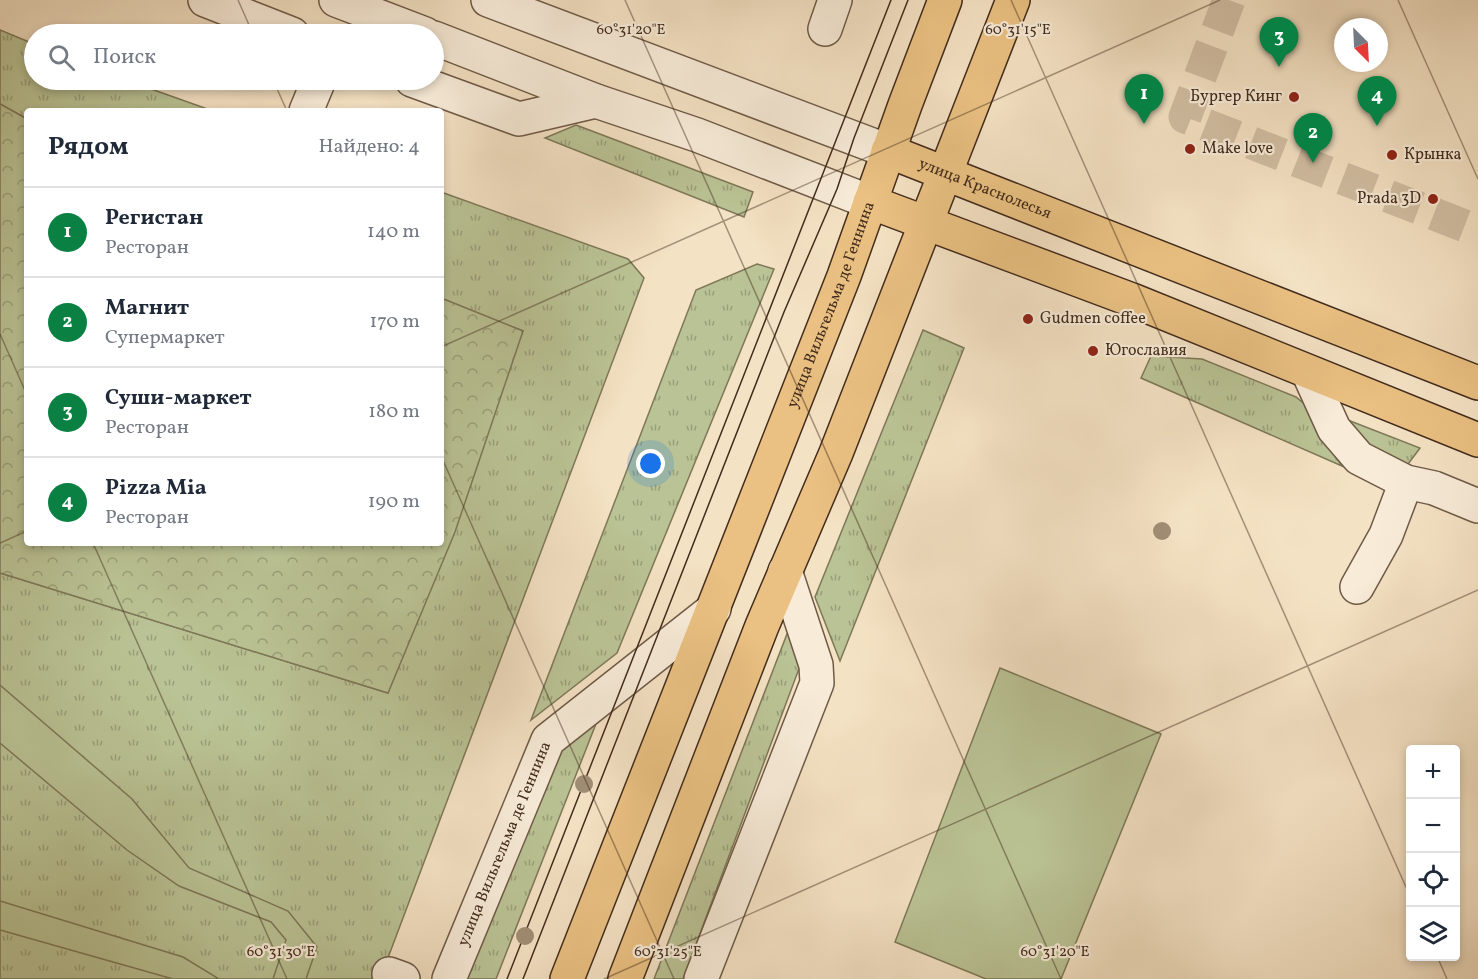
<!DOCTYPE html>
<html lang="ru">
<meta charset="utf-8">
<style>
:root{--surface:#fff;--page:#f2f2f3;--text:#1f2937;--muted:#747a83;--line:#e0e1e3;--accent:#0b8043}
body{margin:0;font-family:Vollkorn,serif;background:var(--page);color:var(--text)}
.controls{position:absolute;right:18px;bottom:18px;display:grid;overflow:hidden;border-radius:6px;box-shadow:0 3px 9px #0003}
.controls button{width:54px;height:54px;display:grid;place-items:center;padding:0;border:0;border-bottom:2px solid var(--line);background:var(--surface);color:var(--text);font:30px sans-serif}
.compass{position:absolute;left:1334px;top:18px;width:54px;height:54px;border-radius:50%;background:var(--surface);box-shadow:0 3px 9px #0003;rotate:156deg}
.you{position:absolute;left:651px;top:464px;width:21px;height:21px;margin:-15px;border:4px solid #fff;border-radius:50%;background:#1a73e8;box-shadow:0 0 0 9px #1a73e833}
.badge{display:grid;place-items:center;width:39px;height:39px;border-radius:50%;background:var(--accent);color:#fff;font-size:20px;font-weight:700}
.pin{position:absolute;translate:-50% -50px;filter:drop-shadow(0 2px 3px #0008)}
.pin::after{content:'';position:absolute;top:32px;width:21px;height:18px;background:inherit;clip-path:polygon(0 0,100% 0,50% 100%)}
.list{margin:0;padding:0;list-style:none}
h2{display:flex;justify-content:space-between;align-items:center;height:78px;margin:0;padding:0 24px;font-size:26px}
h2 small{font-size:20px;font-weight:400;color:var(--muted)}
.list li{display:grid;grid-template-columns:39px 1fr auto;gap:18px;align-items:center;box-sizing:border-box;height:90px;padding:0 24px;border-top:2px solid var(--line)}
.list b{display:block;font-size:22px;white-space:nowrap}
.list p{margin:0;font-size:20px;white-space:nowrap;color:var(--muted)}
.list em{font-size:20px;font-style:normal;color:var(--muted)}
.icon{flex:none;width:33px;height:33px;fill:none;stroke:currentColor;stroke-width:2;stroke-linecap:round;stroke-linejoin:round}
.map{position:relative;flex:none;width:1478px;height:979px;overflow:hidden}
.search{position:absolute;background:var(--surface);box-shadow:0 3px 9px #0003;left:24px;top:24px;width:420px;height:66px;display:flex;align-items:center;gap:15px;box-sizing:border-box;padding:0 21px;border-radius:33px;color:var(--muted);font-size:22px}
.panel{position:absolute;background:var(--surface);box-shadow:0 3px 9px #0003;left:24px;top:108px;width:420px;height:438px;border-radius:6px}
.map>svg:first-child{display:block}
.grass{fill:url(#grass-tufts);stroke:#7e7859;stroke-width:1.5}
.forest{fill:url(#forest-crowns);stroke:#7e7859;stroke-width:1.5}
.garden{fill:#bac395;stroke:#7e7859;stroke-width:1.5}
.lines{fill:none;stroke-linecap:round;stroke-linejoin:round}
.minor-tunnel{stroke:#d1bea3;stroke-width:33;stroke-dasharray:33 16;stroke-linecap:butt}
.minor-casing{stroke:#6f5a47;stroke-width:36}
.major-casing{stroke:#432c1d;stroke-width:36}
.minor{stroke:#f8ecd9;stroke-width:33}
.major{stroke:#eac182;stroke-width:33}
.tram{stroke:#432c1d;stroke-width:1.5}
.tree{fill:#a08e75}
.ticks{fill:none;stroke:#432c1d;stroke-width:1.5;stroke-opacity:0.45}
.poi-dot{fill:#8f2418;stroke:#f8ecd9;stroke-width:2}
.labels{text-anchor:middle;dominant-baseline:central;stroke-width:4.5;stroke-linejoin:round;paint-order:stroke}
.poi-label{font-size:16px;fill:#432c1d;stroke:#f8ecd9;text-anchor:start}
.street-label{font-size:16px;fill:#432c1d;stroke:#f8ecd9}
.ticks-label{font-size:15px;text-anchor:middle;fill:#432c1d;stroke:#f8ecd9;stroke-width:4.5;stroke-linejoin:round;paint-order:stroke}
</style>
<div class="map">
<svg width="1478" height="979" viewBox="0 0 1478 979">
<defs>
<pattern id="grass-tufts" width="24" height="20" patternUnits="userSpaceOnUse" patternTransform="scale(1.5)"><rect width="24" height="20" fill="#bac395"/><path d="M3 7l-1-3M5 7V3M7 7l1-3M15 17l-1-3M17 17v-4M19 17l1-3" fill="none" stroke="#999f79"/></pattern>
<pattern id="forest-crowns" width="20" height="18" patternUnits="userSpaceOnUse" patternTransform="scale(1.5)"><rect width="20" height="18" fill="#bac395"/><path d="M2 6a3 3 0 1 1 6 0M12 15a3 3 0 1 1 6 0" fill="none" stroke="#999f79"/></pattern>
</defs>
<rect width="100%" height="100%" fill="#f4e2c4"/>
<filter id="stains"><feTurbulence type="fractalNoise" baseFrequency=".00333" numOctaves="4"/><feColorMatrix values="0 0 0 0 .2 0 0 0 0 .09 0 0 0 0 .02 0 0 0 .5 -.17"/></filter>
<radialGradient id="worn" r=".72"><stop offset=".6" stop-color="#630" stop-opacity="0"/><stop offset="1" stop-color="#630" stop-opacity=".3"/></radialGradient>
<!-- grass -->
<path class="grass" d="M0,30L34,44V80H126L213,111H27V119L0,104Z
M576,125L753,192L744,217L545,138Z
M441,192L628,259L644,278L380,979H0V573L388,693L523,331L441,298Z
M757,264L774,269L617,653L531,720L696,290Z
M923,330L964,348L840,661L815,597Z
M1151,356L1202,359L1296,397L1314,412L1323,437L1342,466L1141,378Z
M1340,417L1420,448L1405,468L1366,453Z
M787,634L794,639L800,666L683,979H654Z
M601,711L496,979H464L551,756Z"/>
<!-- forest -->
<path class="forest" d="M0,104L27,119V543H441V298L523,331L455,532L388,693L0,573Z"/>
<!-- garden -->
<path class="garden" d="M1000,668L1161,734L1061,979H986L895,942Z
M0,685L132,799L189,868L288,911L317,947L306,979H273L286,940L271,922L179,886L127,850L0,743Z
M0,901L183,957L219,979H173L0,930Z"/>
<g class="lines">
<!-- minor-tunnel -->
<path class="minor-tunnel" d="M1229,0L1185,117L1478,231"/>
<!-- minor casing -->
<g class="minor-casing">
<g id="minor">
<path d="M205,0L292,34"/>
<path d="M336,0L425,34"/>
<path d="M488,0L888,151"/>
<path d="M825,29L835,0"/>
<path d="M434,38L596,101L697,135L870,202"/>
<path d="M412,80L519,119L596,101"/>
<path d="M306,111L319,80"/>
<path d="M1308,372L1334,429L1359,458L1406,482L1434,488L1478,506"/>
<path d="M1357,587L1386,535L1406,482"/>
<path d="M389,974L403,979"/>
<path id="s1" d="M449,979L548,740L714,609"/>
<path d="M701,979L817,683L816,665L785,571"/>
</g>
</g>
<!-- major casing -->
<g class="major-casing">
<g id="major">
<path id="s2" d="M888,151L1478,383"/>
<path d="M870,202L1132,300L1478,440"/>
<path id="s3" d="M567,979L844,276L905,105L945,0"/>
<path d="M625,979L762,626L836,453L1013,0"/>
</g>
</g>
<!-- minor -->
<use href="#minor" class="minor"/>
<!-- major -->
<use href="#major" class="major"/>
<!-- tram -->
<path class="tram" d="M507,979L891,0
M523,979L784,312L837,189L854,138L908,0"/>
</g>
<!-- trees -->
<g class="tree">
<circle cx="1162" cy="531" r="9"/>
<circle cx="584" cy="784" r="9"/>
<circle cx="525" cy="936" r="9"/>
</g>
<!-- ticks -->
<path class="ticks" d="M238,0L253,34M625,0L1061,979M1011,0L1410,896M1398,0L1478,179M273,80L287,111M0,334L27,395M441,347L1220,0M441,456L674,979M0,543L27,531M93,543L287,979M1437,956L1447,979M604,979L1478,590"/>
<!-- markers -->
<g class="poi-dot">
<circle cx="1294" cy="97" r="6"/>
<circle cx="1190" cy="149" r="6"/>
<circle cx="1392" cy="155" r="6"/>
<circle cx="1433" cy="199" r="6"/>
<circle cx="1028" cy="319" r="6"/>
<circle cx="1093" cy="351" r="6"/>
</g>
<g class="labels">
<!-- poi labels -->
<g class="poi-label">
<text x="1282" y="97" text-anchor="end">Бургер Кинг</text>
<text x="1202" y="149">Make love</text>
<text x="1404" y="155">Крынка</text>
<text x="1421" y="199" text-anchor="end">Prada 3D</text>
<text x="1040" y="319">Gudmen coffee</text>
<text x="1105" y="351">Югославия</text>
</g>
<!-- street labels -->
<g class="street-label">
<text stroke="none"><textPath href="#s2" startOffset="104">улица Краснолесья</textPath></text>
<text stroke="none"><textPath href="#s3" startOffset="724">улица Вильгельма де Геннина</textPath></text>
<text stroke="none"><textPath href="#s1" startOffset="146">улица Вильгельма де Геннина</textPath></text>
</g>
</g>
<g class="ticks-label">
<text x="631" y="34">60°31'20"E</text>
<text x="1018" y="34">60°31'15"E</text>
<text x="281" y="956">60°31'30"E</text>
<text x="668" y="956">60°31'25"E</text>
<text x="1055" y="956">60°31'20"E</text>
</g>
<rect width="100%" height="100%" filter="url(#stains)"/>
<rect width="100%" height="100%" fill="url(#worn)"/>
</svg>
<div class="controls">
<button>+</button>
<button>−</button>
<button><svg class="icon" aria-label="locate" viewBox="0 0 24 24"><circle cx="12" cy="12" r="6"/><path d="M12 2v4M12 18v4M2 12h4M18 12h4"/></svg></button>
<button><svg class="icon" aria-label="layers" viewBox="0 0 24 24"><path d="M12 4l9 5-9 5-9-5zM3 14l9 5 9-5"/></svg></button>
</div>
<svg class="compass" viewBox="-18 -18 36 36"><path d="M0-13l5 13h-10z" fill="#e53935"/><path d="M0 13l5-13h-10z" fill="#747a83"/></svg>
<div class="you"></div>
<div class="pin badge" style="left:1144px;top:124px">1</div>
<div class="pin badge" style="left:1313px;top:163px">2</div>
<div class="pin badge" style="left:1279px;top:67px">3</div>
<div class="pin badge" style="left:1377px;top:126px">4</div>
<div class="search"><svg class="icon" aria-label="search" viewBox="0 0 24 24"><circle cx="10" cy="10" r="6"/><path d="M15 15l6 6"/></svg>Поиск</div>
<section class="panel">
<h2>Рядом<small>Найдено: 4</small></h2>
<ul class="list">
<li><span class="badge">1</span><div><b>Регистан</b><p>Ресторан</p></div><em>140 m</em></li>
<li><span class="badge">2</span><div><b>Магнит</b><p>Супермаркет</p></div><em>170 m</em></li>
<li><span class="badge">3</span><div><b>Суши-маркет</b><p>Ресторан</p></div><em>180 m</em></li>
<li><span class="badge">4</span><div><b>Pizza Mia</b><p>Ресторан</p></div><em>190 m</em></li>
</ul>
</section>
</div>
